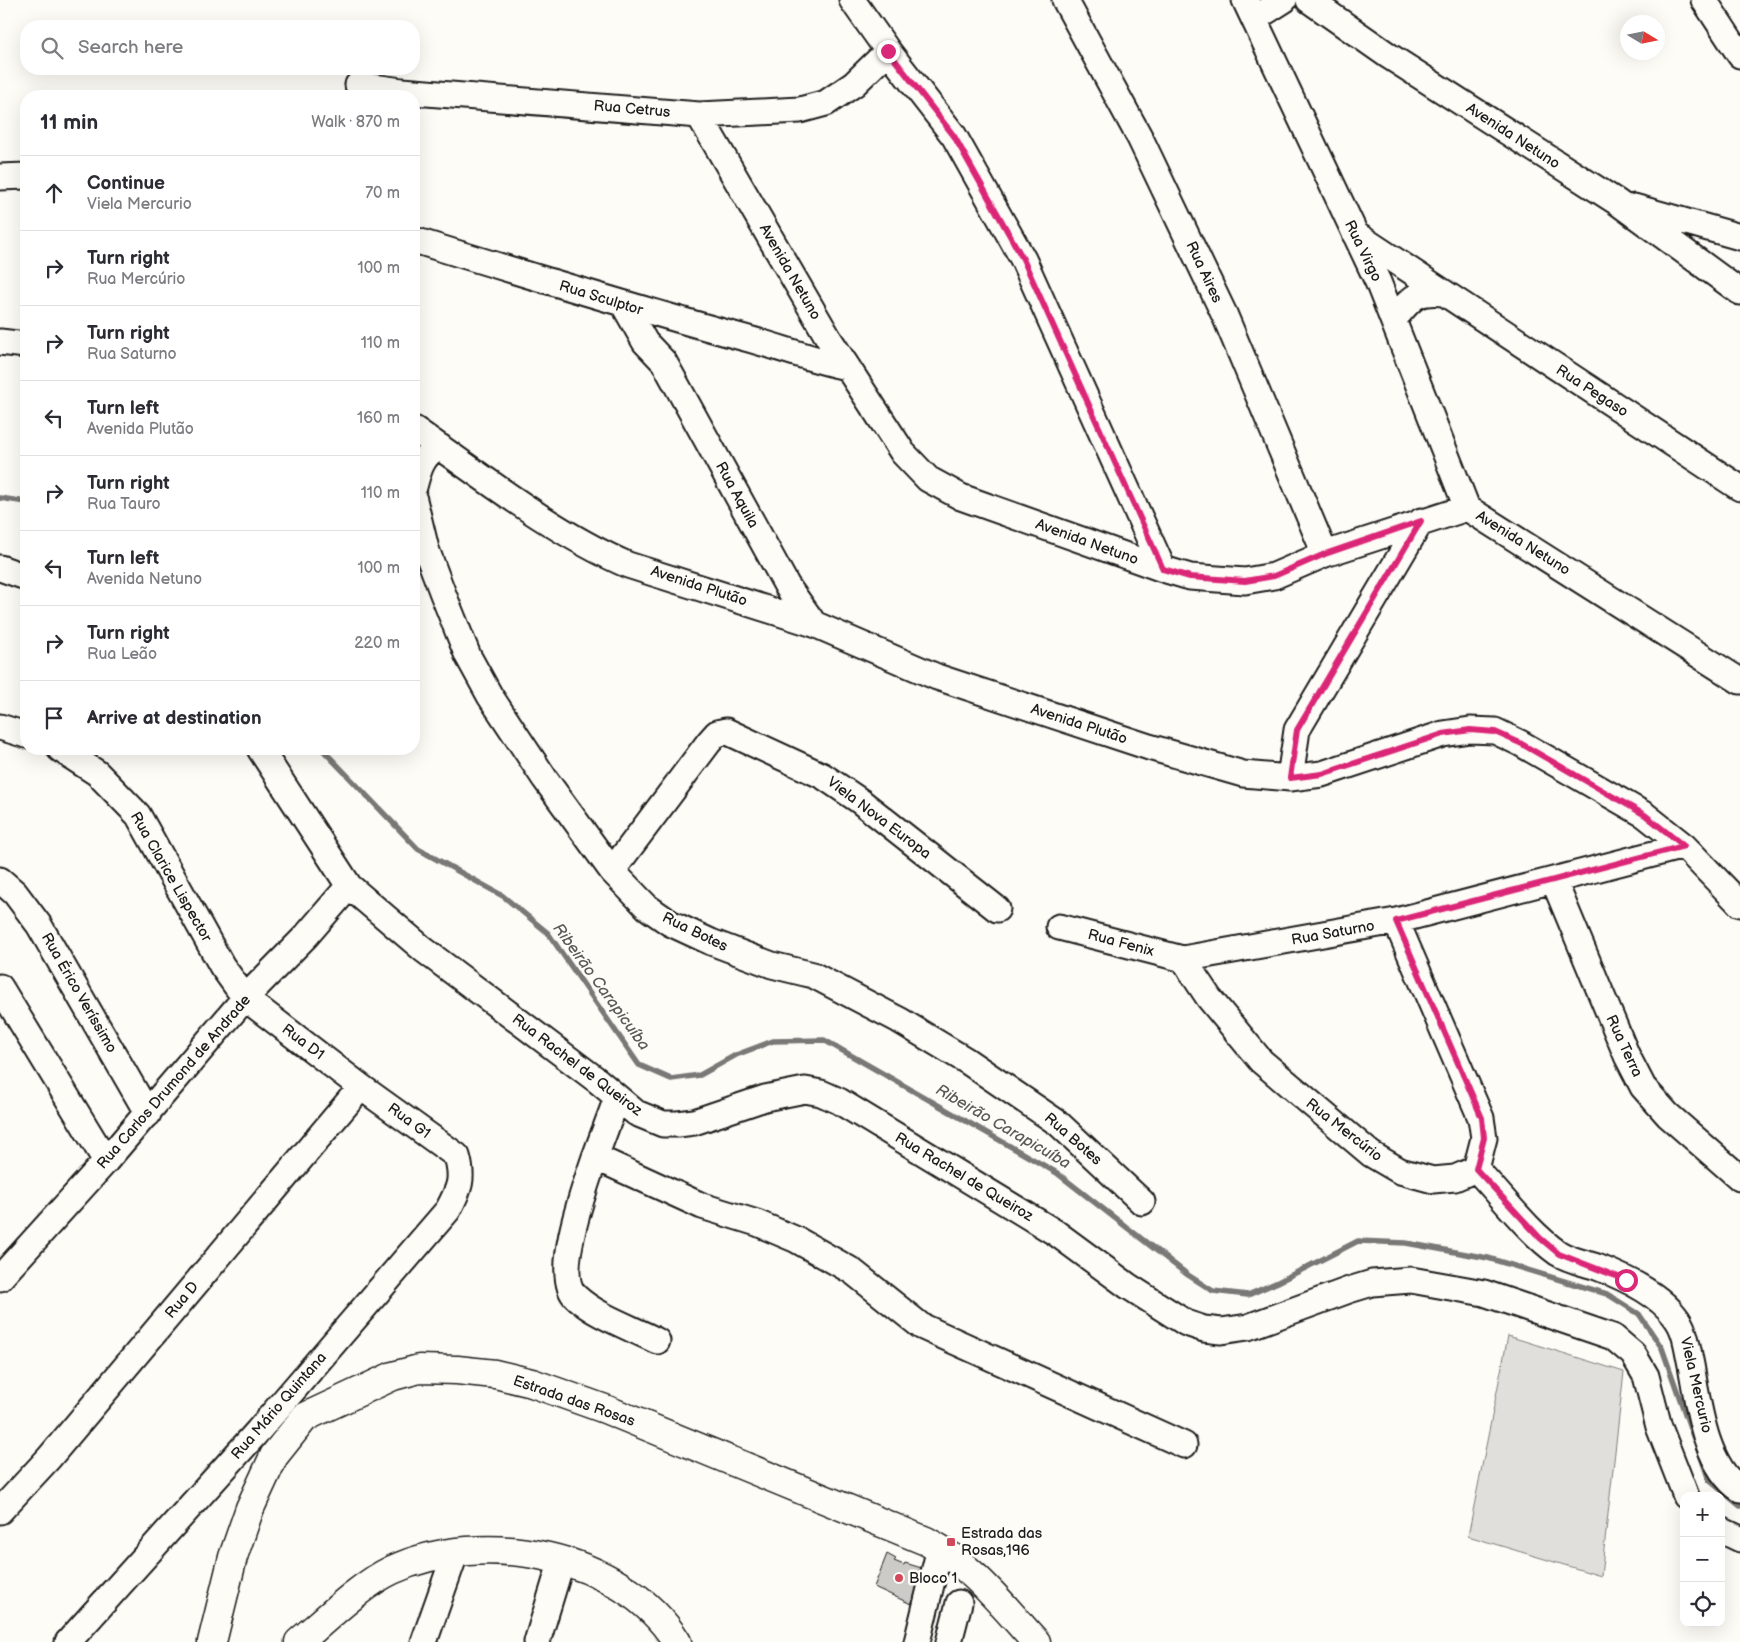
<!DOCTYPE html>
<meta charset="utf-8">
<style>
:root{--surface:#fff;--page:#f7f7f7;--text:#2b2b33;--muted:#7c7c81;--line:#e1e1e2}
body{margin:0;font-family:"Balsamiq Sans",sans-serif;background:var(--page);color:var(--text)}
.controls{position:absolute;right:15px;bottom:15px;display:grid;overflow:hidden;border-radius:10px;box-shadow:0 5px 20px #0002}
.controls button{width:45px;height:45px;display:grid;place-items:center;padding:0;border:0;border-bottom:1px solid var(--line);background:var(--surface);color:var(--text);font:25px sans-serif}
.compass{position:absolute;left:1620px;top:15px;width:45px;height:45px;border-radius:50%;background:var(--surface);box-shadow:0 5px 20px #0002;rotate:100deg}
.stop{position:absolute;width:15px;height:15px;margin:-11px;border:4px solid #db2777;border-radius:50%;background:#fff}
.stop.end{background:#db2777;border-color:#fff;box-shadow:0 1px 5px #0008}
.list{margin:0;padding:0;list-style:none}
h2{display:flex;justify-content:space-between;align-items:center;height:65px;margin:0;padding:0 20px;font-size:21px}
h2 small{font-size:16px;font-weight:400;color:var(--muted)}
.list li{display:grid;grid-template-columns:32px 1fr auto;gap:15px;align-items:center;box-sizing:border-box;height:75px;padding:0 20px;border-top:1px solid var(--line)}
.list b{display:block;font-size:19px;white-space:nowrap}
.list p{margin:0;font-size:16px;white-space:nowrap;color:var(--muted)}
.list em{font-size:16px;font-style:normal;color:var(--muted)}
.icon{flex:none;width:28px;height:28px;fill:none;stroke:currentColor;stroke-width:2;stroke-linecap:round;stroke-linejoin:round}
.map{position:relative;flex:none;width:1740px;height:1642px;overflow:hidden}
.search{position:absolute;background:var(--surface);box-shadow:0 5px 20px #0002;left:20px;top:20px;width:400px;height:55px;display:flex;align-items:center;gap:12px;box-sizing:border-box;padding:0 18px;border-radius:20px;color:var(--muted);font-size:19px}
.panel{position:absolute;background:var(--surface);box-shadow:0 5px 20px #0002;left:20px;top:90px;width:400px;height:665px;border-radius:20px}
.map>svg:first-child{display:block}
.green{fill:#e0dfdb;stroke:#7e7e7c}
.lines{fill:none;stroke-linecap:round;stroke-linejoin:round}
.stream{stroke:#797876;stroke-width:5.5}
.building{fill:#cccbc8;stroke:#1c1c1c}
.minor-casing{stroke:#1c1c1c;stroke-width:29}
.major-casing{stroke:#1c1c1c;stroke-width:31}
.minor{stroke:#fdfcf7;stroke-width:25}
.major{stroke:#fdfcf7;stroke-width:28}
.route{stroke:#db2777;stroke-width:6}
.poi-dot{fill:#d1495b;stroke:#fdfcf7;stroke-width:2}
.labels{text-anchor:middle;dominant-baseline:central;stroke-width:5;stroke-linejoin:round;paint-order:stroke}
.street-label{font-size:15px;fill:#1c1c1c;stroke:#fdfcf7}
.poi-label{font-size:15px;fill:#1c1c1c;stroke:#fdfcf7;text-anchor:start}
.water-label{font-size:16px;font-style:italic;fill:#5a5a58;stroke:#fdfcf7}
</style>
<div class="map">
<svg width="1740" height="1642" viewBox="0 0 1740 1642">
<rect width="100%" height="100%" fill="#fdfcf7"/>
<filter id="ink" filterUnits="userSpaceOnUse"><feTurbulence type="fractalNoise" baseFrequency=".02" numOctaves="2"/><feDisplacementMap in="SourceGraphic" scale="10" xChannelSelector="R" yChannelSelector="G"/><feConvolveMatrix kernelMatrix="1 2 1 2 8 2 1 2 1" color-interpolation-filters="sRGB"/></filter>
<g filter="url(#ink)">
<!-- green -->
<path class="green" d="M1508,1336L1624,1372L1601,1576L1468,1536Z"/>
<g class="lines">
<!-- stream -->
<path class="stream" d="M0,498L26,502
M322,749L418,849L503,896L548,933L639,1065L671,1079L700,1075L736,1055L773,1041L824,1040L1057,1173L1188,1275L1213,1291L1248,1295L1278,1282L1358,1241L1406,1243L1488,1258L1607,1294L1639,1314L1662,1348L1694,1439
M1700,1454L1709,1480L1740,1506"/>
</g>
<!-- building -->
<path class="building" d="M887,1554L896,1559L894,1561L904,1565L905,1563L925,1569L911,1604L874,1587Z"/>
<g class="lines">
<!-- minor casing -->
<g class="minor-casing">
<path id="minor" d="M852,0L888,51L954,136L1023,259L1163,569
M1065,0L1140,138L1225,316L1325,554
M1245,0L1378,282L1467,508
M1309,0L1389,56L1617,202L1740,292
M1704,0L1740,55
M1254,19L1284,0
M358,85L402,91L699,115L800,110L826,103L854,84L888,51
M699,115L829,339L903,453L928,479L961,497L1163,569L1190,577L1245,581L1274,576L1325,554L1467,508L1740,681
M0,177L26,176
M1634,207L1740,237
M1355,234L1740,488
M414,240C524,274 634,308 745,338C779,347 812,360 847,367
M624,305L645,342L664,362L787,586L814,624
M1393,320C1412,299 1414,290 1444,293
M0,342L26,345
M414,429C480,475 554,533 628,565L814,624L937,677L1149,747L1243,774L1290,778L1322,774L1443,734L1470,730L1495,731L1520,743L1645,815L1684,846L1740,904
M414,487C418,471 423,452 440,447
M414,500L426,549L443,594L468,656L490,696L545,779L612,871L647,907L670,923L711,942L772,965L813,975L899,1020L967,1061L1058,1123L1142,1202
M0,568L26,577
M0,727L26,735
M60,749L97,773L138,815L222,966L245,998L361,1087L457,1156C464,1180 459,1189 448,1210L258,1431L68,1642
M260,749L349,886L424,950L598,1081L636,1113L663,1124H678L694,1122L765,1098L805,1090L821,1093L839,1101L1056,1233L1128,1286L1186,1323L1204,1329L1221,1331L1248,1327L1349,1290L1372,1283L1411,1280L1484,1293L1613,1337L1633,1354L1646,1376L1659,1427L1686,1496
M1290,778L1297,730L1421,521
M612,871L709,742L717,733L726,731L823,776L860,801L997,909
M0,880L15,893L39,925L148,1114
M1554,881L1627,1056L1643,1087L1668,1115L1740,1178
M1059,927L1183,959L1396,921L1684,846
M1183,959L1209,998L1261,1061L1371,1154L1400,1171L1433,1180L1455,1178L1476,1169L1484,1138L1481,1118L1396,921
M0,987L106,1161
M617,1098L595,1157L702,1206L757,1223L797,1240L852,1271L921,1326L1184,1445
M595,1157C586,1184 552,1275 576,1297C596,1316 632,1328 657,1341
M1476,1169C1501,1195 1528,1232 1558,1253C1569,1260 1585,1263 1597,1267C1623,1277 1657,1293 1674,1315C1686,1329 1687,1347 1691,1365C1698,1403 1705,1466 1740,1489
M0,1278L106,1161L245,998L306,936L349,886
M0,1511L49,1458L361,1087
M1721,1530L1740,1539
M424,1642L455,1554
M537,1642L562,1560
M917,1642L940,1548
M949,1642L959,1603"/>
</g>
<!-- major casing -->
<g class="major-casing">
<path id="major" d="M212,1642L233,1557L250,1508L274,1456L305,1417L393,1376L419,1369L457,1370L495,1374L532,1383L605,1409L926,1541C971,1564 1003,1606 1036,1642
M299,1642C325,1620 362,1584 392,1570C483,1528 622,1553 677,1642"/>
</g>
<!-- minor -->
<use href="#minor" class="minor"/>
<!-- major -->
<use href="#major" class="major"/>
</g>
</g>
<g class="lines" filter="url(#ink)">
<!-- route -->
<path class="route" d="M888,51L954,136L1023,259L1163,569L1190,577L1245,581L1274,576L1325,554L1421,521L1297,730L1290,778L1322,774L1443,734L1470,730L1495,732L1520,743L1645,815L1684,846L1396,921L1482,1118L1484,1138L1476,1169L1540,1238L1559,1254L1626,1280"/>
</g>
<!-- markers -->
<g class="poi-dot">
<rect x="946" y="1537" width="10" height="10" rx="2.5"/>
<circle cx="899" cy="1578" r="5"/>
</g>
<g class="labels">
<!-- street labels -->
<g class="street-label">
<text transform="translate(632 109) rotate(5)">Rua Cetrus</text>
<text transform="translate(1513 136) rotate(33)">Avenida Netuno</text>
<text transform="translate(1363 251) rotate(64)">Rua Virgo</text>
<text transform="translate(790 272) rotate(60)">Avenida Netuno</text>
<text transform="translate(1204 272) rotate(65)">Rua Aires</text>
<text transform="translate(601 298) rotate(17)">Rua Sculptor</text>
<text transform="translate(1592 391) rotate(33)">Rua Pegaso</text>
<text transform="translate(737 495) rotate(61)">Rua Aquila</text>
<text transform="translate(1087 542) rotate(20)">Avenida Netuno</text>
<text transform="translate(1523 543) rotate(32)">Avenida Netuno</text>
<text transform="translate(699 586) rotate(18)">Avenida Plutão</text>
<text transform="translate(1079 724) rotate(18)">Avenida Plutão</text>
<text transform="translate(879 818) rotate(37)">Viela Nova Europa</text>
<text transform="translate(171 877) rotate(60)">Rua Clarice Lispector</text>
<text transform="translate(695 932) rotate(26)">Rua Botes</text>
<text transform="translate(1333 933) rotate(-10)">Rua Saturno</text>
<text transform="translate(1121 943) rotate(15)">Rua Fenix</text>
<text transform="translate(79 993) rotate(60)">Rua Érico Veríssimo</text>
<text transform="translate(303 1042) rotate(37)">Rua D1</text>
<text transform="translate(1624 1046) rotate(65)">Rua Terra</text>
<text transform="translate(577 1065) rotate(37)">Rua Rachel de Queiroz</text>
<text transform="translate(174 1082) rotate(-49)">Rua Carlos Drumond de Andrade</text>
<text transform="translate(409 1121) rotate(36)">Rua G1</text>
<text transform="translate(1344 1130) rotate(38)">Rua Mercúrio</text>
<text transform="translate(1073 1139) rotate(41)">Rua Botes</text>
<text transform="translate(964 1177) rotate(31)">Rua Rachel de Queiroz</text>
<text transform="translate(182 1300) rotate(-50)">Rua D</text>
<text transform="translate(1696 1385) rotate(77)">Viela Mercurio</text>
<text transform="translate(574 1401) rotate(19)">Estrada das Rosas</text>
<text transform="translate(279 1406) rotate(-49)">Rua Mário Quintana</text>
</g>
<!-- poi labels -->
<g class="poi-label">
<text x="961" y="1533">Estrada das<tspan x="961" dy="17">Rosas,196</tspan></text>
<text x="909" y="1578">Bloco 1</text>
</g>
<!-- water labels -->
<g class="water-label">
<text transform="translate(601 987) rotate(54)">Ribeirão Carapicuíba</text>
<text transform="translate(1003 1127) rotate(30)">Ribeirão Carapicuíba</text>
</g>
</g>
</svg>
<div class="controls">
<button>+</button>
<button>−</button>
<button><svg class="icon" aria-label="locate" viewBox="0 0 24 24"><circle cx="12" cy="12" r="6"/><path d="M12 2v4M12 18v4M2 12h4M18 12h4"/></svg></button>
</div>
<svg class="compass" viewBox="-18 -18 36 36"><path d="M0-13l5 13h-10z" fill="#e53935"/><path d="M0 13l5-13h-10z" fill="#7c7c81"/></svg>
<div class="stop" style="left:1626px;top:1280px"></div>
<div class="stop end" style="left:888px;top:51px"></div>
<div class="search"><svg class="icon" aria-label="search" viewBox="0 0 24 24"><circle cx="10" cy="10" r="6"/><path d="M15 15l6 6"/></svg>Search here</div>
<section class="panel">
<h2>11 min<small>Walk · 870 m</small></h2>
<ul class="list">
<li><svg class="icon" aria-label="ahead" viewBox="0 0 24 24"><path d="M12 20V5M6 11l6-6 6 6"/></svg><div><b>Continue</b><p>Viela Mercurio</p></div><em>70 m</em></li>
<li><svg class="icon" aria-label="right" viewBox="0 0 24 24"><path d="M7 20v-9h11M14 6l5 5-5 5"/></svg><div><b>Turn right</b><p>Rua Mercúrio</p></div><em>100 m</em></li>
<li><svg class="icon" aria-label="right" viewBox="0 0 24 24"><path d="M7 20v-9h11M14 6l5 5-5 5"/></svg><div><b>Turn right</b><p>Rua Saturno</p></div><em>110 m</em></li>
<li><svg class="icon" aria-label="left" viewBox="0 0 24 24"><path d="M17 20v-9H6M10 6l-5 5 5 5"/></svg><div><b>Turn left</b><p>Avenida Plutão</p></div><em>160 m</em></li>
<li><svg class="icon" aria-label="right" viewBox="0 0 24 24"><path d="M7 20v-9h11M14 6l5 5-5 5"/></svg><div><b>Turn right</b><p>Rua Tauro</p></div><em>110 m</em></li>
<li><svg class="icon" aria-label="left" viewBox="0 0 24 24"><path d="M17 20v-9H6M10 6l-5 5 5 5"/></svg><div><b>Turn left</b><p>Avenida Netuno</p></div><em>100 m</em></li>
<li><svg class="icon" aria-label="right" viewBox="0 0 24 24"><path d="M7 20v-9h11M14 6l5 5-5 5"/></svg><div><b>Turn right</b><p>Rua Leão</p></div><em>220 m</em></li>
<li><svg class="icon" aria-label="arrive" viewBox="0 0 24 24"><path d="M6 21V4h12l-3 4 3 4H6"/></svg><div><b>Arrive at destination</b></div></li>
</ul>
</section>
</div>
